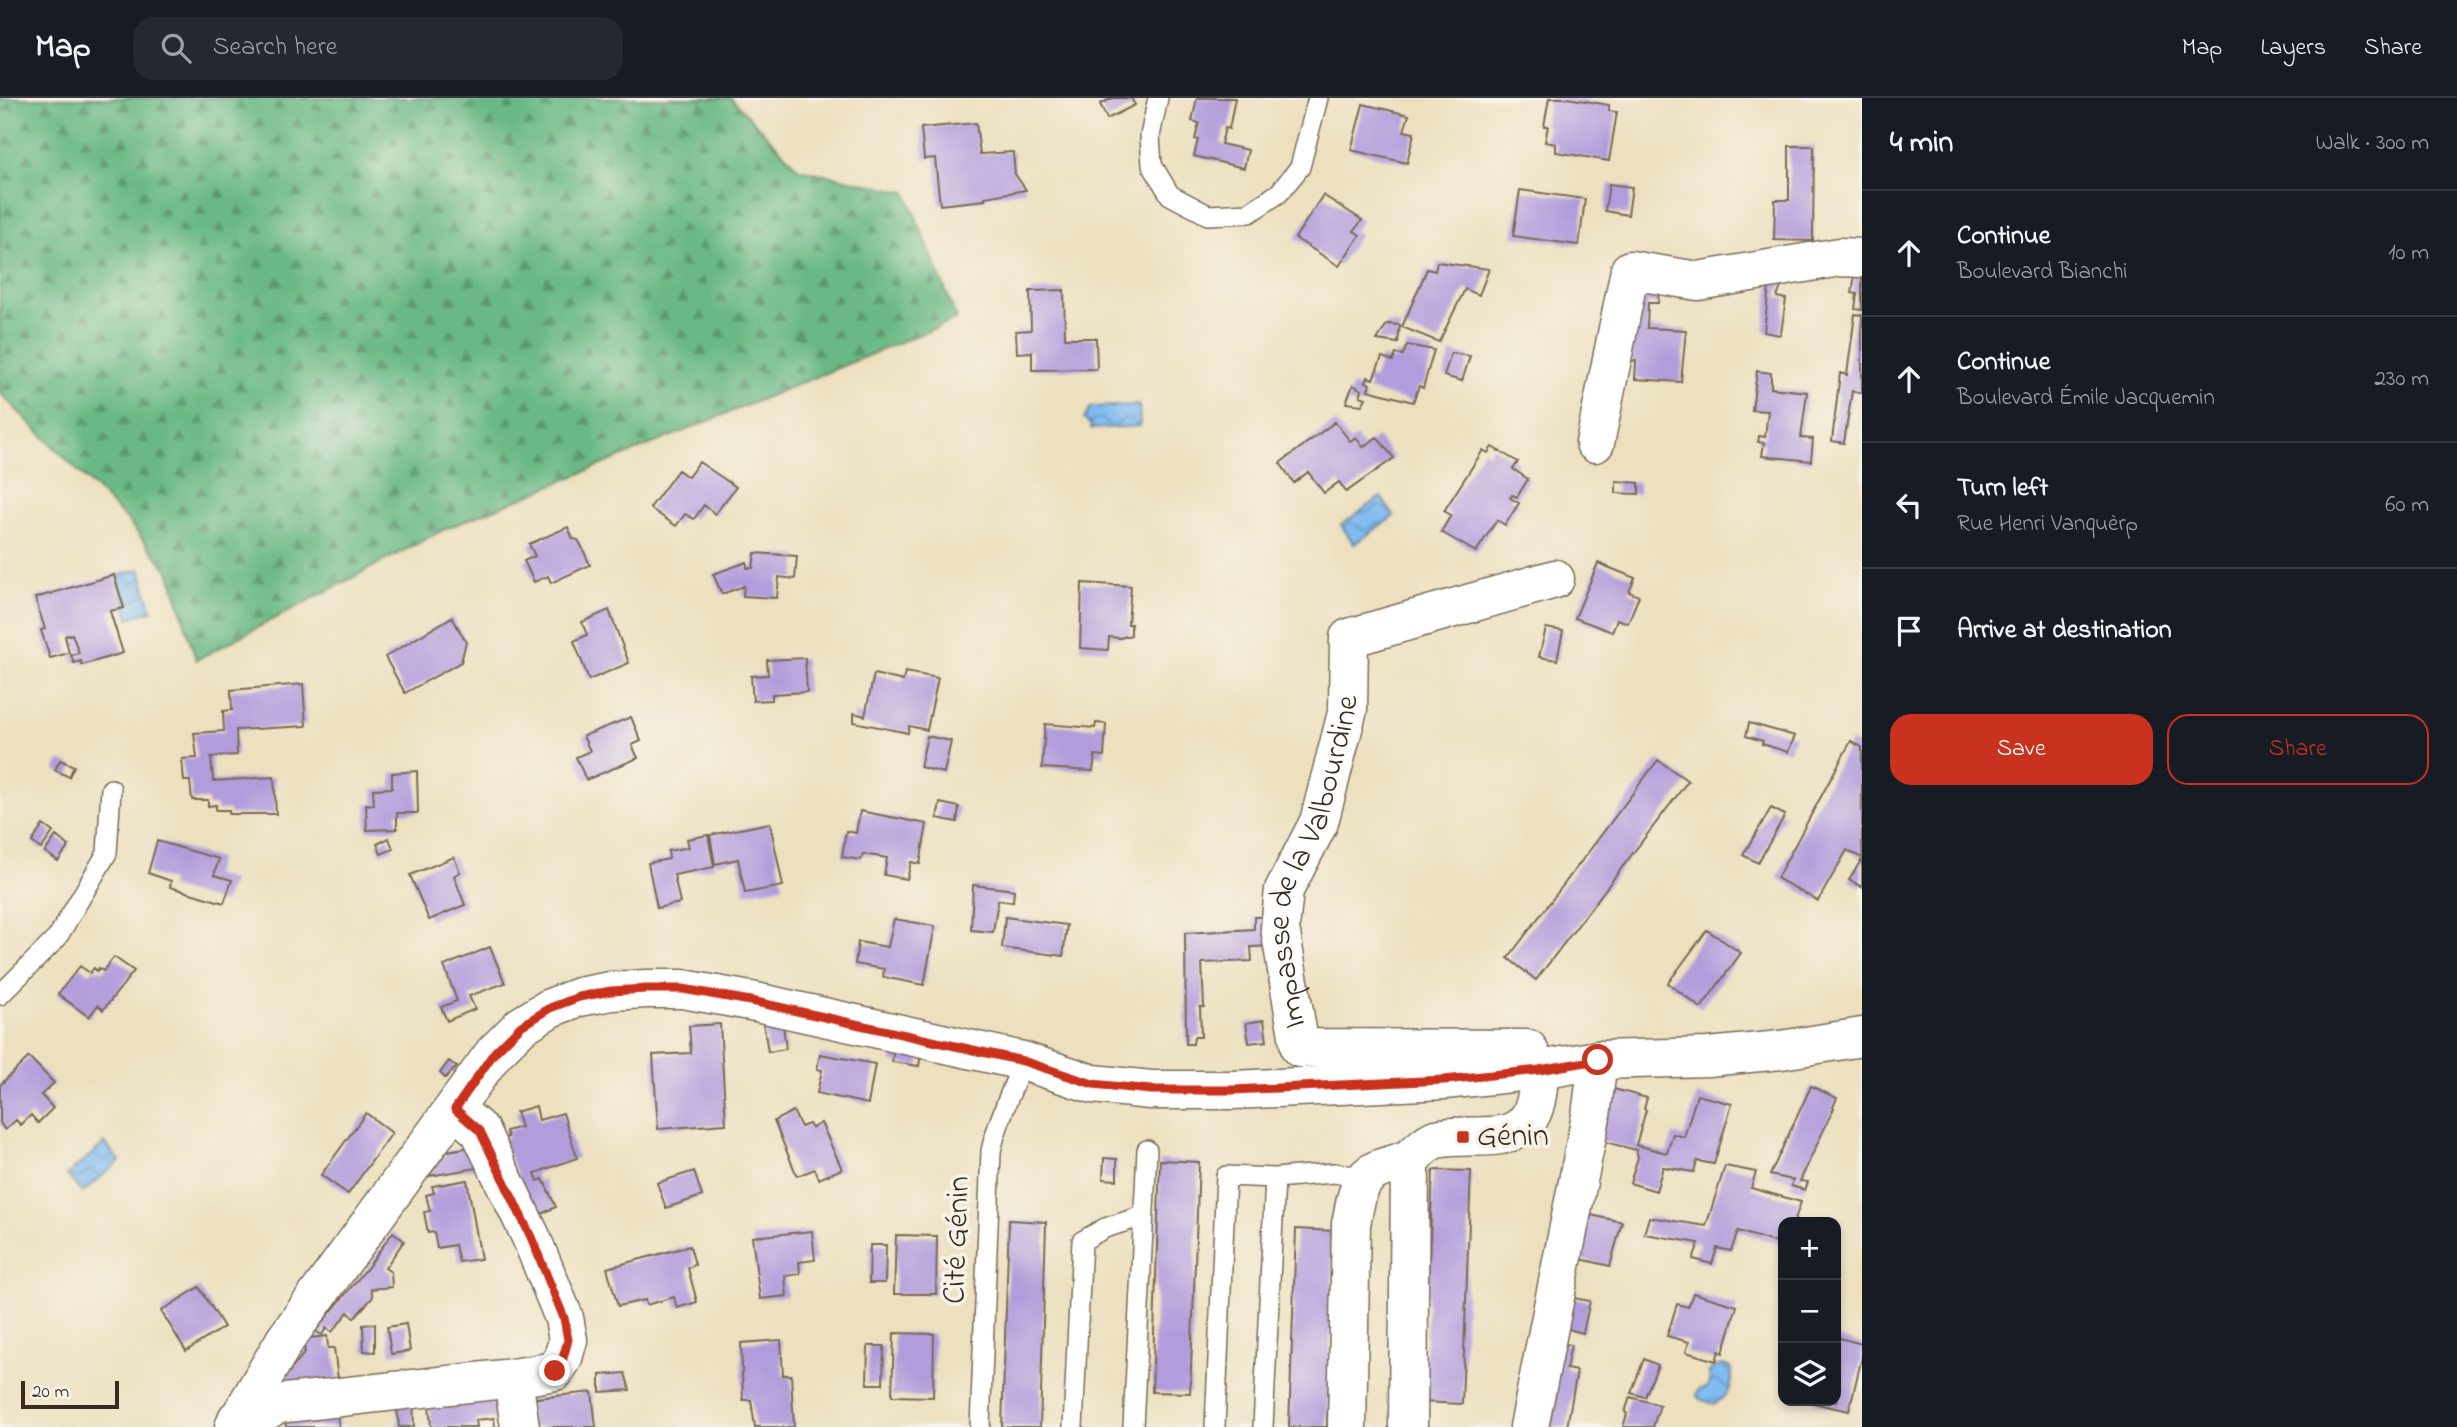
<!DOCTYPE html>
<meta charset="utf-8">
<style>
:root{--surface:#171b24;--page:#242831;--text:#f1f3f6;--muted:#9ea1a6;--line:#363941;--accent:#c8321e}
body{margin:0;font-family:"Indie Flower",sans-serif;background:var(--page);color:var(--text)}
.controls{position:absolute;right:21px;bottom:21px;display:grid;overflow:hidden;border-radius:14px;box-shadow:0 4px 10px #0003}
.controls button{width:63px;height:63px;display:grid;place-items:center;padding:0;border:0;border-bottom:2px solid var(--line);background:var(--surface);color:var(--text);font:35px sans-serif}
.scale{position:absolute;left:21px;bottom:18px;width:98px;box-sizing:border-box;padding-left:7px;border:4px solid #3b2a1e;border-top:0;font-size:19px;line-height:24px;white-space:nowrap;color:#3b2a1e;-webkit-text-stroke:5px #f7f3e8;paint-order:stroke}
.stop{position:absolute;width:21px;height:21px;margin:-16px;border:5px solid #c8321e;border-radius:50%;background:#fff}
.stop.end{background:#c8321e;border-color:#fff;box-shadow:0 2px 7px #0008}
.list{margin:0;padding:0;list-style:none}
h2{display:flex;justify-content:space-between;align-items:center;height:91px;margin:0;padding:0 28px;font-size:30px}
h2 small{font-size:23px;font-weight:400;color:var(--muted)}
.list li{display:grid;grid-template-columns:46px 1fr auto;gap:21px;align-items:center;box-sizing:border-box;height:126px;padding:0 28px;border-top:2px solid var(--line)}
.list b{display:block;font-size:26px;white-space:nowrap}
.list p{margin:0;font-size:23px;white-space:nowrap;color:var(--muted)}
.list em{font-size:23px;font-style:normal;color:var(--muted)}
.actions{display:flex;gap:14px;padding:21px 28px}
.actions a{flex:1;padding:16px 0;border:2px solid var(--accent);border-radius:21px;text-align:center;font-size:24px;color:var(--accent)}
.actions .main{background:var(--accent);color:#fff}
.icon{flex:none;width:38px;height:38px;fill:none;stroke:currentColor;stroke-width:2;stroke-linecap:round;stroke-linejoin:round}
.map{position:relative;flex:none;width:1862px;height:1329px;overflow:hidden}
header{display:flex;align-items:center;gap:42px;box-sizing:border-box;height:98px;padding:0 35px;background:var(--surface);border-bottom:2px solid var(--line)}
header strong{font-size:33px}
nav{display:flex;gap:38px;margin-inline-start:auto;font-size:24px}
.search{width:490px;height:63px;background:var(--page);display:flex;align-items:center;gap:18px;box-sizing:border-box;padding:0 24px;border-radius:21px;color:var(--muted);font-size:26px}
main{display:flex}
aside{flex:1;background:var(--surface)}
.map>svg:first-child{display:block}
.forest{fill:url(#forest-firs);stroke:#537251;stroke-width:2}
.water{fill:url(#water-waves);stroke:#5e7388;stroke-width:2}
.building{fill:#b29ddc}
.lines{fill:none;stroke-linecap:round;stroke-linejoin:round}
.lane-casing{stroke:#796a56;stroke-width:22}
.street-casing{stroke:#796a56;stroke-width:41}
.secondary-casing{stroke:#796a56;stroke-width:41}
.lane{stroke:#fff;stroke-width:19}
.street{stroke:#fff;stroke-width:38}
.secondary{stroke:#fff;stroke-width:38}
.route{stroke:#c8321e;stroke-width:9}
.poi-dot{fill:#c8321e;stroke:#f7f3e8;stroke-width:2.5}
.labels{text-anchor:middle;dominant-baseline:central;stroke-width:7;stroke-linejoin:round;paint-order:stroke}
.street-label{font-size:32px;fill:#3b2a1e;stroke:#f7f3e8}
.poi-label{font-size:32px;fill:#3b2a1e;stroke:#f7f3e8;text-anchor:start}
</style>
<header>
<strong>Map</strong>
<div class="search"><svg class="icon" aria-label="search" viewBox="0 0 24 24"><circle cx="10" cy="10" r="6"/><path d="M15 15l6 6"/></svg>Search here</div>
<nav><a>Map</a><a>Layers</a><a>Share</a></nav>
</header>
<main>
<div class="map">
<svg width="1862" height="1329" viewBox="0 0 1862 1329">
<defs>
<pattern id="forest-firs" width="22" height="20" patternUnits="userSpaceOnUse" patternTransform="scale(1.75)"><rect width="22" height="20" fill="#6bb984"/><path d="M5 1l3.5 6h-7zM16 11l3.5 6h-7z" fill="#59976b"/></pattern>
<pattern id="water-waves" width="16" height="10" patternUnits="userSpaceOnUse" patternTransform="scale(1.75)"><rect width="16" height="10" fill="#80bcf2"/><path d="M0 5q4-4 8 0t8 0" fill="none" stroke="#6a99c3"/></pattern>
</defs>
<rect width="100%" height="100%" fill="#f7f3e8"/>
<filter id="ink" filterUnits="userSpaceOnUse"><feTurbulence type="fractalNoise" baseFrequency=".0143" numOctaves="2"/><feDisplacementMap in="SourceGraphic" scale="14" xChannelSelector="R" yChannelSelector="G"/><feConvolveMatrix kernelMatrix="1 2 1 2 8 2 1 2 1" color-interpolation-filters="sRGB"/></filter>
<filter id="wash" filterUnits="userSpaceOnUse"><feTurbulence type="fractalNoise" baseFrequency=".00686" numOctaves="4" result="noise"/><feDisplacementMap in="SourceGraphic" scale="28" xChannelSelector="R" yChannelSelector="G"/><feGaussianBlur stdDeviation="1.57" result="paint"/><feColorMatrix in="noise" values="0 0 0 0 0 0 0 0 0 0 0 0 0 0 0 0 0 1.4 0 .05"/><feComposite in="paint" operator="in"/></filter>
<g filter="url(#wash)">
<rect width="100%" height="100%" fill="#ede0bf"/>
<!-- forest -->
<path class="forest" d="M0,0H731L799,71L906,94L957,221L443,432L196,562L170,475L128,423L0,295Z"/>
<!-- water -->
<path class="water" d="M1139,307L1140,328L1091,331V327L1084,321L1091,309Z
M1381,399L1394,418L1354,446L1341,427Z
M140,471L152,513L129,520L117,478Z
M105,1045L120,1063L82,1095L67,1077Z
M1724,1267L1730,1270C1736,1286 1728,1299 1714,1306L1699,1301L1697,1297L1699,1292L1707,1289L1710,1283L1709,1274L1714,1269Z"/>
<g id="blocks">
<!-- building -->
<path class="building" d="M1113,0H1131L1135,7L1107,21L1100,6Z
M1197,0H1235L1229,31L1225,30L1221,46L1248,52L1244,70L1194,58L1198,42L1195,41L1199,25L1192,23Z
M1549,0H1567L1609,7V13L1617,14L1609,63L1556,54V46L1545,44L1548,28H1544Z
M1363,6L1409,17L1404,33L1414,35L1407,65L1351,52Z
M976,25L980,56L1013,54L1015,76L1026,92L985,99V102L940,107L935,60L924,61L921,30Z
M1789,48H1814L1813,143L1774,142L1775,102H1789Z
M1609,86L1632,89L1628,117L1605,113Z
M1520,92L1585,101L1579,147L1513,138Z
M1323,97L1362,122L1354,133L1360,137L1339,168L1295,140Z
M1437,164L1489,171L1479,197L1465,191L1439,244L1402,229L1427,171L1435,173Z
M1856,169H1862V212L1855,211L1857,196L1852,195Z
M1770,179L1783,184L1777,199L1786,201L1781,235L1779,237L1764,234Z
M1659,189L1658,205H1648L1647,230L1686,232L1681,284L1635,281L1636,263L1623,262L1632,194Z
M1064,192L1065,240H1096L1097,271L1032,272V254L1017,255L1016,233L1031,232L1030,193Z
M1855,216L1862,217V295L1852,293L1844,345L1832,343L1840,275L1847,277Z
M1387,226L1400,227L1398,245L1377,242Z
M1407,247L1434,252L1423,290L1419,288L1413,304L1368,292L1370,286L1366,284L1368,279L1373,281L1382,259L1393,263L1396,256L1403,257Z
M1451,255L1470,258L1462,283L1444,278Z
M1757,273L1771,275V290L1807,294L1801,340L1813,341L1811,363L1762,358L1764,345L1758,344L1759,338L1765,339L1768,313L1752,312Z
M1353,287L1362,292L1360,298L1366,300L1362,307L1346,305Z
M1335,324L1350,343L1356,339L1363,349L1377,339L1394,360L1346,394L1339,384L1324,395L1308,374L1294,385L1280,365Z
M1492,349L1518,364L1513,371L1528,381L1517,399L1512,397L1510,400L1519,405L1505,427L1497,422L1476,454L1441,434L1451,417L1444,413L1483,352L1488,355Z
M699,364L736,389L715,416L704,407L694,421L685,416L676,428L650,410L678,372L688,379Z
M1616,383L1639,385V396L1616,395Z
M568,429L573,441L578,442L581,447L590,467L551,485L548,478L534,484L524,463L535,458L529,446Z
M755,455L797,458L795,481L779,479L777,500L743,498L744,488L722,496L713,476L747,464V470H753Z
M1598,465L1635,480L1629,494L1639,498L1628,525L1617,521L1612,534L1575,520Z
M114,477L124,510L110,513L123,555L82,567L81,563L74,565L71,557L79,555L72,536L65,538L69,555L50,560L41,532L45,531L35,500Z
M1082,485L1131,488L1128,526H1131V537L1120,540L1109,539L1108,552L1080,550Z
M609,512L629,565L589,582L574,543L587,537L582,524Z
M452,519L466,544L461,564L405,595L385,559Z
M1546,530L1563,533L1557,562L1539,559Z
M805,560L807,594L772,596V602L753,603L751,578L768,577L767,562Z
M905,574L938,580L927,632L909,628L908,635L854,624V615L865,618L874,576L903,583Z
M303,586L306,628L236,632L237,657L211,659L213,683L274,679L276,716H229V712H216V707L208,708V702H192L190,683H184L182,661L197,660L194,635L224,633L223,613L232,612L231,592Z
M631,619L641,643L632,647L638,660L586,682L576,659L590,653L583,638Z
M1096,625L1106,626L1104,658L1095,657L1093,673L1042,670L1045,626L1095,630Z
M1749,625L1795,638L1788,654L1762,646L1763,643L1746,638Z
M927,638L951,643L944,675L920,669Z
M1851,643L1862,649V760L1847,752L1818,803L1777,780Z
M60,662L74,668L69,679L55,672Z
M1658,662L1688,683L1536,882L1508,860Z
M417,673L418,715H397V731L367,732L366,706L374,707L373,691L392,690V675Z
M940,705L959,709L957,724L937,720Z
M1771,710L1785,717L1758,765L1743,757Z
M860,713L927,726L920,766L911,764L907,781L884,777L887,760L863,756L861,762L842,759L846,733L856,735Z
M770,725L783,788L745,795L738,761L715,766L710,737Z
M43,727L53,734L41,751L32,744Z
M708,737L714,769L674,777L680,805L657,810L648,765L669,761L668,753L689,749L687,741Z
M56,738L69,748L58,763L45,754Z
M389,740L393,751L381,756L377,746Z
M157,743L219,761L214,777L232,782L224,805L170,789L171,783L148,775Z
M454,759L460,774L454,778L465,807L429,822L410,777Z
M1862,761V789L1849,782Z
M973,787L1014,792L1013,804L998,802L993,834L971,832Z
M1005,819L1067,827L1063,858L1002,850Z
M1254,819H1271L1275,848L1251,849L1252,863L1202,865L1204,909H1200L1201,939H1194L1193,946H1186L1185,835L1254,831Z
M894,821L935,828L924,887L883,879L884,871L855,866L858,844L888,849Z
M1707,832L1741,855L1701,910L1668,885Z
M490,849L505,885L469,898L475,911L447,923L441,909L457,903L444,868Z
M114,859L134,873L103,912L98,907L89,919L58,896L80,868L90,875L94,870L97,873L99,870L103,873Z
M1264,922L1267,943L1249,945L1246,925Z
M763,923L783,927L786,951L768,954Z
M720,926L726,1026L658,1031L653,957L691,955L689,928Z
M894,950L921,955L919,968L892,964Z
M820,956L875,966L868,1006L817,995L822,972L817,971Z
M29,959L54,985L41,997L53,1010L38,1025L31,1017L21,1027L16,1022L5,1032L0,1025V987Z
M449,963L457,969L445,980L440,975Z
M1811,988L1837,1000L1833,1009L1834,1010L1800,1083L1808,1084L1805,1092L1791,1088L1793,1082L1770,1077Z
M1610,990L1647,1000L1644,1011L1646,1012L1636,1047L1667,1055L1673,1036L1684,1039L1697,997L1732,1006L1714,1066L1697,1063L1694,1074L1663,1069L1656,1093L1630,1085L1638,1059L1636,1052L1598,1042Z
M536,1008L539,1022L563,1015L577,1060L535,1075L538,1083L543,1081L556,1109L535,1119L502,1041L508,1039L506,1033L521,1029L516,1014Z
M793,1013L801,1029L809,1026L812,1030L821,1025L842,1071L819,1081L815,1071L797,1078L774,1023Z
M366,1015L392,1035L348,1096L321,1077Z
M472,1049L477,1070L429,1078L447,1053Z
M1104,1060L1117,1061V1082L1103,1081Z
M1160,1062L1199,1064L1190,1295L1152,1294Z
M1725,1068L1756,1074L1751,1090L1801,1104L1794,1124H1783V1147L1738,1133L1731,1153L1717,1150L1712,1166L1693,1161L1699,1145L1644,1136L1649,1119L1706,1128Z
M1433,1072L1471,1073L1462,1306L1423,1304Z
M694,1073L702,1098L666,1110L657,1085Z
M467,1082L481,1161L459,1164L455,1147L437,1150L434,1134L428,1135L424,1114L430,1113L426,1097L434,1095L432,1088Z
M1582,1115L1622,1124L1610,1168L1572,1159Z
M1009,1122L1046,1124L1040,1329H1002Z
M1296,1131L1334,1133L1327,1329H1289Z
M812,1133L815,1162L799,1164L800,1176L785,1178L787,1198L760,1201L752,1139Z
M393,1134L404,1143L385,1170L391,1174L392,1189L371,1191L373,1199L354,1220L348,1214L332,1234L326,1230L322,1237L315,1233L368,1169Z
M896,1137L937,1138L936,1196H894Z
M870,1147H886L885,1185H869Z
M690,1148L695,1167L688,1170L697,1204L677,1210L674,1199L646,1207L645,1202L618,1208L607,1170Z
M199,1189L224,1229L186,1253L161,1213Z
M1693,1195L1737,1208L1723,1255L1719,1253L1716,1263L1686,1254L1689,1244L1667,1238L1677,1206L1688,1209Z
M1563,1198L1590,1203L1583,1235L1557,1228Z
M375,1226V1254L364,1253L363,1227Z
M406,1226L410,1253L391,1256L387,1229Z
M894,1235L934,1236L933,1299L892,1298Z
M327,1238L328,1250H334L338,1281L284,1287L282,1283L305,1254L304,1249L310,1240Z
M1836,1239L1862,1246V1259L1849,1313L1808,1304L1836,1303Z
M781,1242L783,1277H791L794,1329H755L751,1302H743L741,1245Z
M1553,1244L1571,1247L1566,1271L1577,1273L1567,1329H1538Z
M868,1248H884L883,1286H867Z
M1644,1261L1658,1267L1645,1299L1631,1295Z
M625,1275L630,1292L600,1294V1277Z
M499,1287L513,1329H495L494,1320L476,1322L477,1329H431L428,1296Z
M592,1294L596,1329H531L528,1301Z
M1630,1299L1660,1307L1653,1329H1623L1627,1316L1625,1314Z
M396,1301H413L414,1329H399Z
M336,1306L339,1329H286L284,1313Z"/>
</g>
</g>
<g filter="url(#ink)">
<use href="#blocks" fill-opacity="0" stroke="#796a56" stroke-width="2"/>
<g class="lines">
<!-- lane casing -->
<g class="lane-casing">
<path id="lane" d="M1158,0L1150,38L1152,67L1170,97L1208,117L1249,115L1279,95L1300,69L1318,0
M0,897L57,840L107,755L111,691
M980,1329L991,1053C998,1021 1012,993 1023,963
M1073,1329L1082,1143L1105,1130L1143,1118
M1133,1329L1147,1052
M1215,1329L1226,1078L1275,1080L1334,1075L1366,1080
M1263,1329L1275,1080"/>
</g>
<!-- street casing -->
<g class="street-casing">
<g id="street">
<path d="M1595,345L1630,172L1698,183L1840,159L1862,160"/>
<path d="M513,1280L520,1329"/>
<path d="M237,1321L250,1323L277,1306L513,1280L555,1273L563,1260L568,1242L564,1220L531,1139L480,1033L455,1011"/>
<path id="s1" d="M1347,1329L1351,1126C1354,1112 1356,1091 1366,1080C1377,1067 1397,1068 1410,1060C1419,1054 1426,1044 1436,1041C1474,1032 1525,1054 1536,1002C1541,978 1538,971 1528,951L1300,950L1280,830L1284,792L1319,724L1348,611L1349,540L1555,481"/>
<path d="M1408,1329L1410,1060"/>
<path d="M1529,1329L1591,1018L1598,962"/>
</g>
</g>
<!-- secondary casing -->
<g class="secondary-casing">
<path id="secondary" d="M234,1329L285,1242L494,955L521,928L550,910L579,899L611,893L646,891H683L756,904L1023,963L1093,986L1151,992H1234L1444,982L1539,972L1598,962L1708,959L1781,952L1862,939"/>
</g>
<!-- lane -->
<use href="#lane" class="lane"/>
<!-- street -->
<use href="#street" class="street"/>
<!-- secondary -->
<use href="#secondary" class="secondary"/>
</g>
</g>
<g class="lines" filter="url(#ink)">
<!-- route -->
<path class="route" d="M555,1273L563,1260L568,1242L564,1220L531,1139L480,1033L455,1011L494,955L521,928L550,910L579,899L611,893L646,891H683L756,904L1023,963L1093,986L1151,992H1234L1444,982L1539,972L1598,962"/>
</g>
<!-- markers -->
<rect class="poi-dot" x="1456" y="1032" width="14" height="14" rx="3.5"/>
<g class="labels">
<!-- street labels -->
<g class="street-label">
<text stroke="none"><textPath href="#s1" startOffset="926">Impasse de la Valbourdine</textPath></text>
<text transform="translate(958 1142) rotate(-88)">Cité Génin</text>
</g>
<!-- poi labels -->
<g class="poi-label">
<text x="1477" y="1039">Génin</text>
</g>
</g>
</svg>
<div class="controls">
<button>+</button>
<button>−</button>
<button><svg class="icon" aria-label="layers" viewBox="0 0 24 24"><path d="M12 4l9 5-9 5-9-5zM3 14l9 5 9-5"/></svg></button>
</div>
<div class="scale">20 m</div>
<div class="stop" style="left:1598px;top:962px"></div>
<div class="stop end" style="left:555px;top:1273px"></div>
</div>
<aside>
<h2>4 min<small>Walk · 300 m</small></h2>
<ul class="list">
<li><svg class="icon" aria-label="ahead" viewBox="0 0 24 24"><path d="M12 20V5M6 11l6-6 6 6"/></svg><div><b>Continue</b><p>Boulevard Bianchi</p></div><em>10 m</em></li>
<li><svg class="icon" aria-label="ahead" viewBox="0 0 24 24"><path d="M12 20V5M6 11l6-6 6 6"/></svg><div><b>Continue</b><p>Boulevard Émile Jacquemin</p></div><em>230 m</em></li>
<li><svg class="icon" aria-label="left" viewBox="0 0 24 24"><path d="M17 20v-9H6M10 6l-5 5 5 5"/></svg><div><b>Turn left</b><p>Rue Henri Vanquèrp</p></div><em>60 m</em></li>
<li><svg class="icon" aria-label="arrive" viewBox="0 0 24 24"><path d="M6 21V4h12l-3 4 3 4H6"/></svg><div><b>Arrive at destination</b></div></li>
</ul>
<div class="actions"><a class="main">Save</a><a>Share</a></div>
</aside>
</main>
